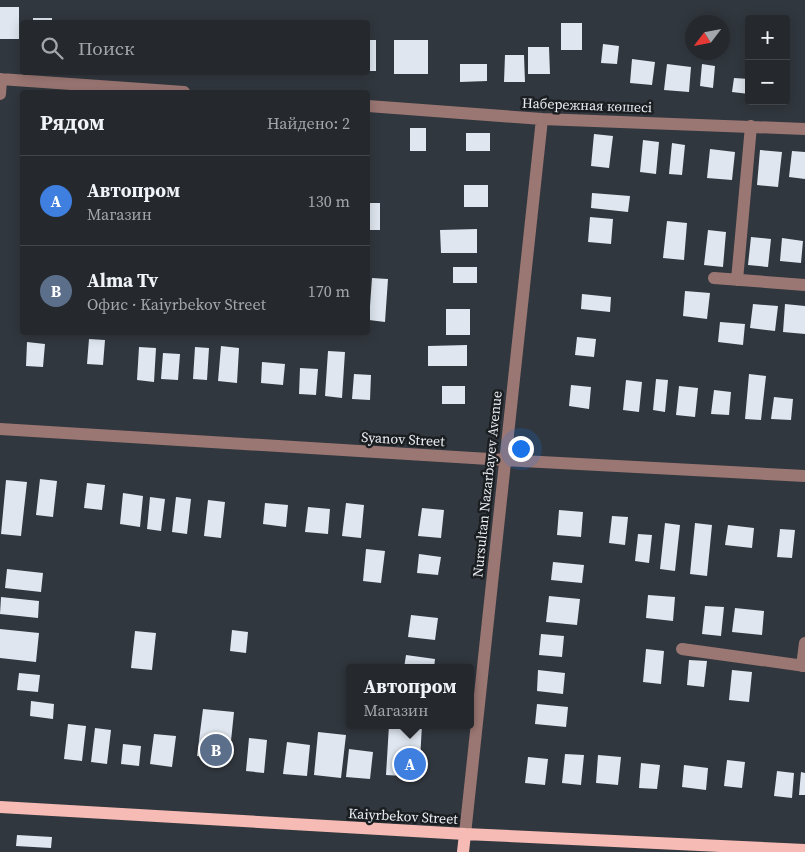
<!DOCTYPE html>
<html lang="ru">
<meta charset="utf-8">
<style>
:root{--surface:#25292e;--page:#31353a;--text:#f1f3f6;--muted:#a3a6aa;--line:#42454a;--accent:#8abfa5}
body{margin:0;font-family:"Source Serif 4",serif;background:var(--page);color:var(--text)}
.controls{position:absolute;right:15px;top:15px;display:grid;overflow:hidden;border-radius:5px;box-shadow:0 2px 12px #0003}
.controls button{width:45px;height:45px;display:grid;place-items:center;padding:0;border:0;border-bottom:1px solid var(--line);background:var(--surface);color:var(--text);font:25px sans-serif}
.compass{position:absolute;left:685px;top:15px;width:45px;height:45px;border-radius:50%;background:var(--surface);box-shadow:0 2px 12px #0003;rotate:238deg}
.you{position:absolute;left:520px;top:448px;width:18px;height:18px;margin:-12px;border:4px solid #fff;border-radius:50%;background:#1a73e8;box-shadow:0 0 0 8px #1a73e833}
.badge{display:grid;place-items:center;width:32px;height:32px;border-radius:50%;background:var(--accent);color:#fff;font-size:16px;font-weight:700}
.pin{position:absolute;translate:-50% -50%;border:2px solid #fff;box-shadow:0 1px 5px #0006}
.popup{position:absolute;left:346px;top:664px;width:128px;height:65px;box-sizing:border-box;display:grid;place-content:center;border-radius:5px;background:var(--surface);filter:drop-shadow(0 1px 4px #0005);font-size:16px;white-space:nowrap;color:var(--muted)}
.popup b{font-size:19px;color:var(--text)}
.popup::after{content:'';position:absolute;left:50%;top:100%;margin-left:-10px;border:10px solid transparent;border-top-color:var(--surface)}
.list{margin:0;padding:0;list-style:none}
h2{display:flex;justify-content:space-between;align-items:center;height:65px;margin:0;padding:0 20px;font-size:21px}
h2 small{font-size:16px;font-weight:400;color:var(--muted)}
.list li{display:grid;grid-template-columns:32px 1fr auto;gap:15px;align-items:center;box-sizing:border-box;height:90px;padding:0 20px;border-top:1px solid var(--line)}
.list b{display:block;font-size:19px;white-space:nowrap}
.list p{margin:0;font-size:16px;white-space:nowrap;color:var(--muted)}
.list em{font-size:16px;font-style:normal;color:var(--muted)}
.icon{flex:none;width:28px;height:28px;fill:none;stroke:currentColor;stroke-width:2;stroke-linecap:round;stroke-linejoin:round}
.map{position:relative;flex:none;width:805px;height:852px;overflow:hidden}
.search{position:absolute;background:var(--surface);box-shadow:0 2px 12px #0003;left:20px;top:20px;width:350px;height:55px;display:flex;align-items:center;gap:12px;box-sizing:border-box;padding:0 18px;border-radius:5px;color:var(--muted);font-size:19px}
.panel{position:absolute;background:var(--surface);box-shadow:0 2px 12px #0003;left:20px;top:90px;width:350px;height:245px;border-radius:5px}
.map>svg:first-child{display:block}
.building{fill:#dfe6ef}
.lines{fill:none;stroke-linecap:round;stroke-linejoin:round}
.minor{stroke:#9b7773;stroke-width:12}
.major{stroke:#f6bbb4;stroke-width:12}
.labels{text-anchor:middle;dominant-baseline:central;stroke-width:5;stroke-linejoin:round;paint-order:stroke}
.street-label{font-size:14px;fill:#ebeef3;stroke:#1b1e21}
</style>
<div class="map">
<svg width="805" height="852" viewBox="0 0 805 852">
<rect width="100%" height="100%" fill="#31373e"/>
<!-- building -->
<path class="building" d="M0,7H19V39H0Z
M33,18H52V22H33Z
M561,23H582V50H561Z
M368,40H376V71H368Z
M394,40H428V74H394Z
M603,44L619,46L617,64L601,63Z
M528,47H549L550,74H528Z
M505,55H524L525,82H504Z
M632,59L655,62L652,85L630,83Z
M460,64H487V81L460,82Z
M667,64L691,67L689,92L664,90Z
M702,64L715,66L713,88L700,86Z
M734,78L749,79V94L732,92Z
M410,128H426V151H410Z
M466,133H490V151H466Z
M594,134L613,136L609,168L591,166Z
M643,140L659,142L656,174L640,172Z
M672,143L685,145L682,175L669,174Z
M710,149L735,152L732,180L707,178Z
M760,150L782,152L778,187L757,185Z
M792,151L805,152V179L789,177Z
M464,185H488V207H464Z
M592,193L630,196L628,212L591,208Z
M368,203H380V230H368Z
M590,217L613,219L611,244L588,242Z
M667,221L687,223L684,260L663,258Z
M477,229V253H441L440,230Z
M708,230L726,232L723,267L704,265Z
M751,237L771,239L768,267L748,265Z
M782,238L803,241L801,263L780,261Z
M453,267H477V283H453Z
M372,278L388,279L385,322L369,320Z
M685,291L710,293L707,319L683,316Z
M582,294L611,297L610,312L581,309Z
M753,304L778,306L775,331L750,328Z
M785,304L805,306V334L783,332Z
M446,309H470V335H446Z
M720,322L745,324L743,345L718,342Z
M577,337L596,339L594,357L575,355Z
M89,339L105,340L103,365L87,364Z
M27,342L45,344L43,367L26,366Z
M467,345V366H428V346Z
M221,346L239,348L237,383L218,381Z
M139,347L156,348L154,382L137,380Z
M195,347L209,348L207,380L193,379Z
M328,351L345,352L342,398L325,396Z
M163,353L180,354L178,380L161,379Z
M262,362L285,364L283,385L261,383Z
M300,368L318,369L316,395L299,394Z
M354,374L371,375L370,400L352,399Z
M749,374L766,376L761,420L745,419Z
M656,379L668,380L665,412L653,410Z
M626,380L642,382L639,412L623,410Z
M571,385L591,387L589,409L569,406Z
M442,386H465V404H442Z
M679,386L698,388L695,417L676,415Z
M714,390L731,392L729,415L711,414Z
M774,397L793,399L791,420L771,419Z
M40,479L57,481L53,517L36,515Z
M6,480L27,482L21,536L1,534Z
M87,483L105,485L102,510L84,508Z
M123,493L143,496L140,527L120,524Z
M150,497L165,499L161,531L147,529Z
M176,497L191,499L187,534L172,532Z
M208,500L225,502L221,538L204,536Z
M265,503L288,505L286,527L263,524Z
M346,503L364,505L361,538L342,536Z
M308,507L330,509L328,534L305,532Z
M422,508L444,510L441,538L418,536Z
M559,510L583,512L581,537L557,535Z
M612,516L628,517L625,545L609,543Z
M665,523L680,525L675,571L660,569Z
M695,523L712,525L707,576L690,574Z
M728,525L754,528L752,548L725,545Z
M780,529L795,530L792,558L777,557Z
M638,534L652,535L649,563L635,561Z
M366,549L385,551L381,583L363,581Z
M419,554L441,557L438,575L417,573Z
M553,562L584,565L582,583L551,580Z
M7,569L43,573L41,592L5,588Z
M648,595L675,597L673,621L646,618Z
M549,596L580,599L577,625L546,622Z
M1,597L39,601L38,618L0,614Z
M705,606L724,607L721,636L702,634Z
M735,608L764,611L762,635L732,632Z
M411,615L438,618L435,640L408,637Z
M0,629L39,633L36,662L0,658Z
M232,630L248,632L246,653L230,651Z
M135,631L156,633L152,670L131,668Z
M541,634L564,636L562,657L539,655Z
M646,649L664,651L661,684L643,682Z
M406,655L435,659L434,668H404Z
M689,660L707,661L704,687L687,685Z
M538,670L565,673L563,694L537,691Z
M732,670L752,672L749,702L729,700Z
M19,673L40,675L38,692L17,690Z
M31,701L54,704L53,719L30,716Z
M537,704L568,707L566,727L535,724Z
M203,709L234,712L229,760L197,756Z
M68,724L86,726L82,761L64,759Z
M389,725H422L419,777L386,775Z
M95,728L111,730L107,764L91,762Z
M318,732L346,735L341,778L314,775Z
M154,734L176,736L172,767L150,764Z
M249,738L267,740L264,773L246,771Z
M287,742L310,745L307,776L283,774Z
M123,744L141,746L139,766L121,764Z
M349,749L373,752L370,779L346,777Z
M565,754L584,755L581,785L562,783Z
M598,755L621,757L618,785L596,783Z
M528,757L548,759L545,785L525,783Z
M727,760L745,762L742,788L724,786Z
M641,763L660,765L657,789L639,788Z
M684,765L708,768L706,790L682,787Z
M777,771L794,773L792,798L774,796Z
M801,772L805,773V795H799Z
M17,835L52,837L51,848L16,846Z"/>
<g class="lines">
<!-- minor -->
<path class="minor" d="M0,79L184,92
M0,94L1,79
M368,106L542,119L805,129
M714,278L805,285
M737,280L751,126
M0,429L505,460L805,476
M682,649L805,666
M802,666L805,643
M465,834L542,119"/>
<!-- major -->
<path class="major" d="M0,807L465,834L805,850
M463,852L465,834"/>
</g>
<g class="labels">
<!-- street labels -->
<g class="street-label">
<text transform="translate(587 105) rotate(2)">Набережная көшесі</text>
<text transform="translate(403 439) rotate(3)">Syanov Street</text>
<text transform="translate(487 484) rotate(-84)">Nursultan Nazarbayev Avenue</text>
<text transform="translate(403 816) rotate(3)">Kaiyrbekov Street</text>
</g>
</g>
</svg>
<div class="controls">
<button>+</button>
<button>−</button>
</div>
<svg class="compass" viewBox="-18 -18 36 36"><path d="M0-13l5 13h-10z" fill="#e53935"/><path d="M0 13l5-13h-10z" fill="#a3a6aa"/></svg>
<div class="you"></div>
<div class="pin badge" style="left:410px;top:764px;background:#3f7fe0">A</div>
<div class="popup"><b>Автопром</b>Магазин</div>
<div class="pin badge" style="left:216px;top:750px;background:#5c6f8a">B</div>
<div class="search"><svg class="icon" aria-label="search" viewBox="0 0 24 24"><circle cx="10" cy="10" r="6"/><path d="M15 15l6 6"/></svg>Поиск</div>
<section class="panel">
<h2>Рядом<small>Найдено: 2</small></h2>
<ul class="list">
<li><span class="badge" style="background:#3f7fe0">A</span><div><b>Автопром</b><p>Магазин</p></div><em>130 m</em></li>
<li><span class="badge" style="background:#5c6f8a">B</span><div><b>Alma Tv</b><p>Офис · Kaiyrbekov Street</p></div><em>170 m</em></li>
</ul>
</section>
</div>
